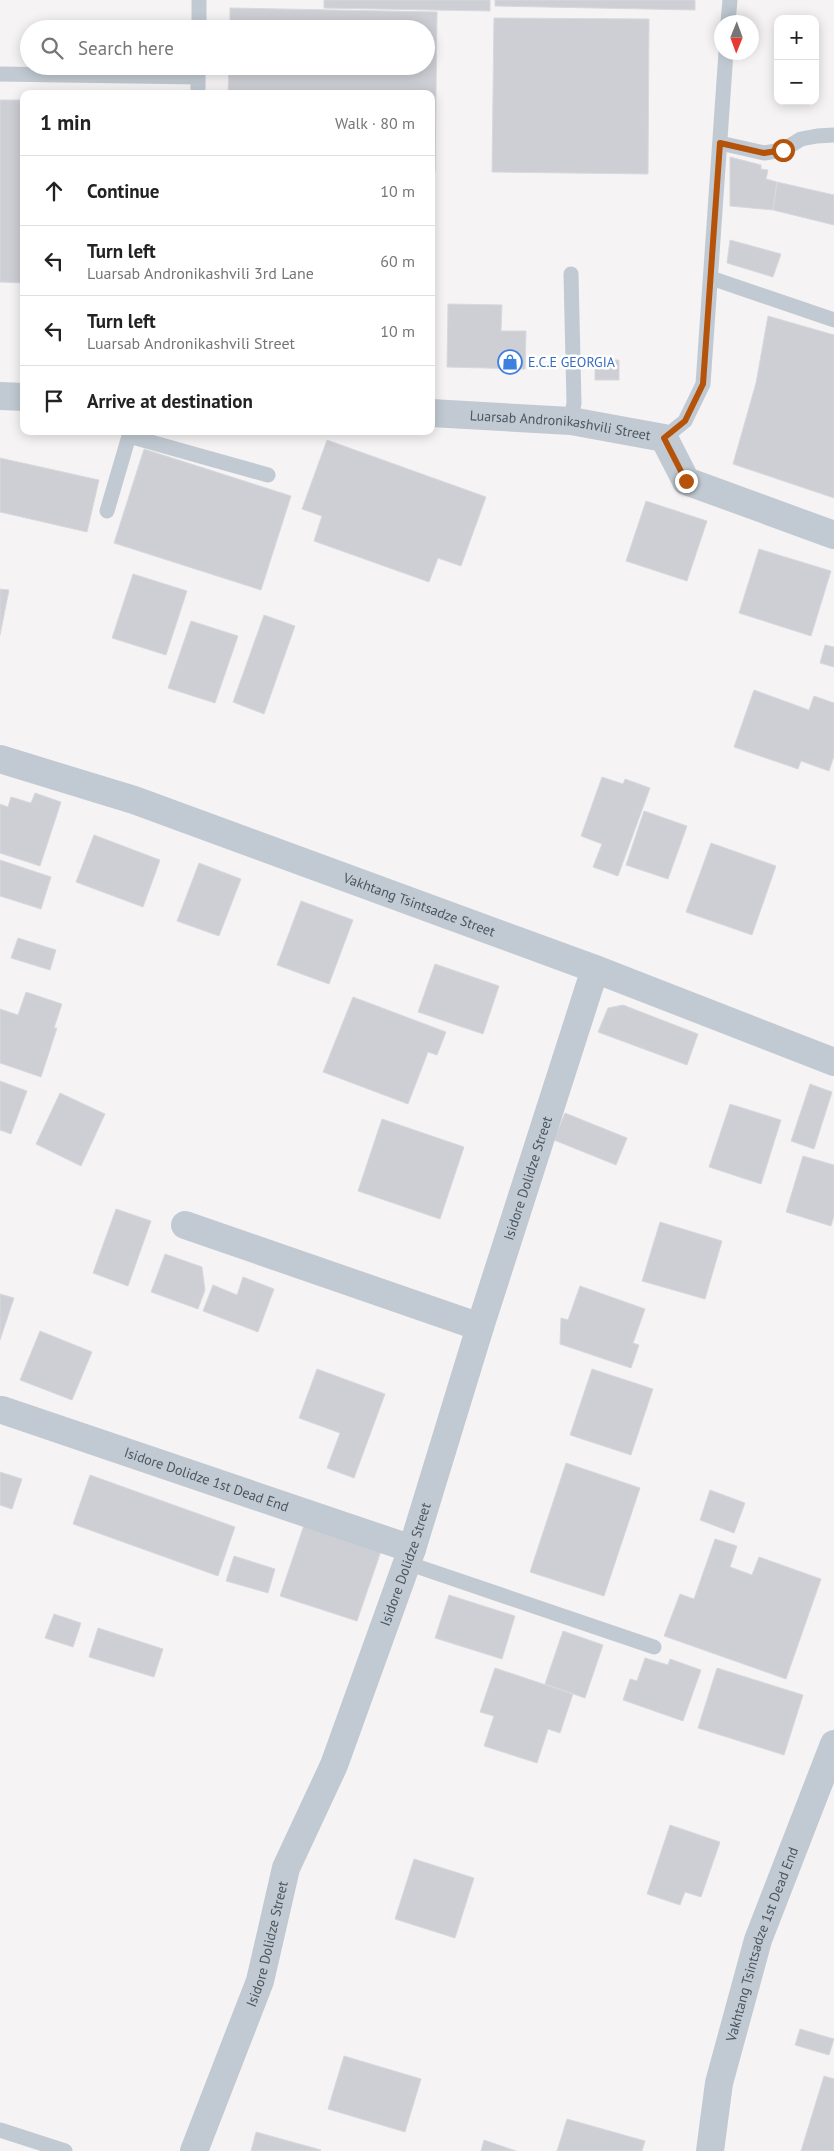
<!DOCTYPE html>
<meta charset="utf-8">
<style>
:root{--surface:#fff;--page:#f6f6f6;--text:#222;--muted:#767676;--line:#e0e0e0}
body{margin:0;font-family:"PT Sans",sans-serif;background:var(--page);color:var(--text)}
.controls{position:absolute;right:15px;top:15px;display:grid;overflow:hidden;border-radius:10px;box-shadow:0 2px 12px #0003}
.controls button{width:45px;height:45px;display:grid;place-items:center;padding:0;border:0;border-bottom:1px solid var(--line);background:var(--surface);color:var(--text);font:25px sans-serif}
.compass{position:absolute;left:714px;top:15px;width:45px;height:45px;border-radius:50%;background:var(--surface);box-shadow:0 2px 12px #0003;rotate:181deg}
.stop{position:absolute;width:15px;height:15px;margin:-11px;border:4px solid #b45309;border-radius:50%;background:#fff}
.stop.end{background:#b45309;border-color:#fff;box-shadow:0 1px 5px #0008}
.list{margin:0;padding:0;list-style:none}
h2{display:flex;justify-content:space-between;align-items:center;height:65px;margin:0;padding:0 20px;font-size:21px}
h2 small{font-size:16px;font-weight:400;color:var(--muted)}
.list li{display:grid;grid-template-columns:32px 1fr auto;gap:15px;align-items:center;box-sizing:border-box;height:70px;padding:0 20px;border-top:1px solid var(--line)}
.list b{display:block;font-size:19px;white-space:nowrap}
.list p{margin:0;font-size:16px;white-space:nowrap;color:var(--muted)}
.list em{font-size:16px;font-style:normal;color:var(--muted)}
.icon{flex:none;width:28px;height:28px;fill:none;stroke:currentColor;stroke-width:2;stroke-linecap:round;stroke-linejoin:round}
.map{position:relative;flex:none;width:834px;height:2151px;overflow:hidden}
.search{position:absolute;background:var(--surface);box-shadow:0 2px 12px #0003;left:20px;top:20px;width:415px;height:55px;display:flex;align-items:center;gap:12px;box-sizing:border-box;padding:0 18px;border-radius:28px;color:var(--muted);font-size:19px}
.panel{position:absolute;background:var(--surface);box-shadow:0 2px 12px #0003;left:20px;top:90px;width:415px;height:345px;border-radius:10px}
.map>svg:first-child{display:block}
.building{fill:#cdcfd5;stroke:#d7d9de}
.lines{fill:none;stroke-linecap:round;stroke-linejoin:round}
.service{stroke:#c1cad2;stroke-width:15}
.minor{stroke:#c1cad2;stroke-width:28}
.tertiary{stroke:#c1cad2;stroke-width:28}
.route{stroke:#b45309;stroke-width:6}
.labels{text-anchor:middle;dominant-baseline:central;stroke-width:5;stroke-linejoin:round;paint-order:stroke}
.shop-label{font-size:14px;fill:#366cbe;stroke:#fff;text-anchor:start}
.street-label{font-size:14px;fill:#4a5661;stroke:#fff}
</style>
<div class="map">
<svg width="834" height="2151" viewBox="0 0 834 2151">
<rect width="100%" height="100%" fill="#f5f3f3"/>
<!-- building -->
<path class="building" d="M324,0H490V11L324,8Z
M495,0H695V10L495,6Z
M230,8L437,12L435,172H431V94H228L229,66H426V29H230Z
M494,18L649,19L648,174L492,172Z
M0,100H24V283L0,282Z
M730,157L761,165V169L768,170L766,179L777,182L773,210L730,206Z
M777,182L834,195V225L773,210Z
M730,240L781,254L773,277L727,263Z
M448,304L502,305L501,331H526L525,369L447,367Z
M768,316L834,335V498L733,464L756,383Z
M595,360H619V380H595Z
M327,440L486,497L461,566L438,558L429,582L314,541L322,516L302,509Z
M144,449L291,496L261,590L114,543Z
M0,458L99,480L87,532L0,512Z
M646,501L707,521L687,581L626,561Z
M759,549L831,571L811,636L739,613Z
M133,574L187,591L166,655L112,638Z
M0,589L9,590L0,635Z
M264,615L295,626L264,714L233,702Z
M191,621L238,636L215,703L168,688Z
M825,645L834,647V667L820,663Z
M754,690L809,710L814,696L834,703V756L829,771L801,761L798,769L734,747Z
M602,777L623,784L625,779L650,788L618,876L593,867L602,844L581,836Z
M35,793L61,802L40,866L0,853V804L8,807L11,797L31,803Z
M644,811L687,826L668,879L626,865Z
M94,835L160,860L143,907L76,882Z
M711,843L776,866L752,935L686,912Z
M0,860L51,877L41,909L0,896Z
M199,863L241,879L219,936L177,921Z
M301,901L353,920L329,984L277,965Z
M18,938L56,950L50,970L11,958Z
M435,964L499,986L483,1034L418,1012Z
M26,992L62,1004L54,1028H57L41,1077L0,1063V1009L18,1015Z
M353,997L446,1032L437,1055L428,1052L408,1104L323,1072Z
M623,1005L698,1034L687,1065L598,1032L608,1008Z
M0,1081L27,1091L11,1134L0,1130Z
M810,1084L832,1092L814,1149L791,1141Z
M60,1093L105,1114L81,1166L36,1144Z
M730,1104L781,1120L761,1184L709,1167Z
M565,1113L627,1138L616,1165L554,1140Z
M382,1119L464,1147L440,1219L358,1191Z
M803,1156L834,1165V1216L831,1226L786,1212Z
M116,1209L151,1221L128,1286L93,1273Z
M660,1222L722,1241L705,1299L642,1281Z
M165,1254L202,1267L205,1290L198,1309L151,1292Z
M243,1277L274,1289L258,1332L203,1311L213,1285L237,1295Z
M580,1286L645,1309L633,1343L639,1345L631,1368L560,1344L561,1318L568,1320Z
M0,1294L14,1298L0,1340Z
M40,1331L92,1352L72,1400L20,1380Z
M317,1369L385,1394L354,1478L327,1468L340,1433L299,1418Z
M592,1369L653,1389L631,1455L570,1435Z
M566,1463L640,1488L604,1596L530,1572Z
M0,1472L22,1479L12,1509L0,1505Z
M90,1475L235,1527L218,1576L73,1524Z
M710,1490L745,1503L734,1533L700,1520Z
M304,1525L381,1551L357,1621L280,1596Z
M715,1539L737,1546L730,1567L752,1575L759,1557L821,1579L786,1679L664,1636L680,1594L694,1599Z
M234,1556L275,1569L268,1593L226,1581Z
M449,1595L515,1616L502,1659L435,1638Z
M54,1614L81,1623L73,1647L45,1638Z
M98,1628L163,1649L154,1677L89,1657Z
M563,1631L603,1645L585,1698L545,1684Z
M645,1658L668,1665L670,1659L701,1670L683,1721L623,1700L630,1679L637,1681Z
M495,1668L573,1694L560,1733L548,1729L537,1763L484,1746L494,1716L480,1712Z
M717,1668L803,1695L784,1755L698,1728Z
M670,1825L720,1842L701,1897L685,1892L680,1905L647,1894Z
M414,1859L474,1878L455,1938L395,1919Z
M800,2029L834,2039L829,2055L795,2045Z
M344,2056L421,2079L405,2132L328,2109Z
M824,2076L834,2079V2151H801Z
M567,2119L645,2141L642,2151H557Z
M256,2132L321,2150L320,2151H251Z
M484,2140L516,2151H481Z"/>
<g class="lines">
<!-- service -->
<path class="service" d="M728,22L730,0
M199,29V0
M0,74L198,77V66
M198,94V77
M720,143L764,153L783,150L801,139L817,136L834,135
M711,278L834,320
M571,421L574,403L571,274
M129,436L268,475
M664,438L685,421L703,384L726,52
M107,511L129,436V431
M407,1563L654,1647
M0,2130L65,2151"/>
<!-- minor -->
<g class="minor">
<path id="s1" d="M0,759L134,800L595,969L834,1062"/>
<path d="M185,1225L480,1327"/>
<path id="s2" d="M2,1410L412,1549"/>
<path id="s3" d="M194,2151L260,1981L286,1868L334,1765L412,1549L480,1327L595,969"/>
<path id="s4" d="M710,2151L719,2083L758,1940L834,1744"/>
</g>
<!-- tertiary -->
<g class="tertiary">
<path d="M0,396L24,397"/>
<path id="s5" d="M431,413L571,421L664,438L686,481L834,535"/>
</g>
</g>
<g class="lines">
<!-- route -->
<path class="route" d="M686,481L664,438L685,421L703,384L720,143L764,153L783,150"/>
</g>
<!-- icons -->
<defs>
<g id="shop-ring" transform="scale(1.25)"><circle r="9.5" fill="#fff" stroke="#3f7fe0" stroke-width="1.5"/><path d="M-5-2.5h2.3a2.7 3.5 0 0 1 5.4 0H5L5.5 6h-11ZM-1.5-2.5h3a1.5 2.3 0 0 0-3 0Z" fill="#3f7fe0"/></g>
</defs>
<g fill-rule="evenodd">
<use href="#shop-ring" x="510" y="362"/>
</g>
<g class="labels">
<!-- shop labels -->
<g class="shop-label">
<text x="528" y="362">E.C.E GEORGIA</text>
</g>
<!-- street labels -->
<g class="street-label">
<text stroke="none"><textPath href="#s5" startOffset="130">Luarsab Andronikashvili Street</textPath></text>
<text stroke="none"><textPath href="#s1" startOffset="444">Vakhtang Tsintsadze Street</textPath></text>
<text stroke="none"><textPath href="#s3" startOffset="1030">Isidore Dolidze Street</textPath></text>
<text stroke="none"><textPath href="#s2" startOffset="216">Isidore Dolidze 1st Dead End</textPath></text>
<text stroke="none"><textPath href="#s3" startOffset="625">Isidore Dolidze Street</textPath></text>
<text stroke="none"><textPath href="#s3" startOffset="220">Isidore Dolidze Street</textPath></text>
<text stroke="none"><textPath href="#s4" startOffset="214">Vakhtang Tsintsadze 1st Dead End</textPath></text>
</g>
</g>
</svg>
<div class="controls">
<button>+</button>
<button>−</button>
</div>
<svg class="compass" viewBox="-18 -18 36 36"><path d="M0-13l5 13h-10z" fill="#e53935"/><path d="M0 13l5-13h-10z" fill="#767676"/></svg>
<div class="stop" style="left:783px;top:150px"></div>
<div class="stop end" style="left:686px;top:481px"></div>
<div class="search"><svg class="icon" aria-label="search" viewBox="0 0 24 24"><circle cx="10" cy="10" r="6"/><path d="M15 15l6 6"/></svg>Search here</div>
<section class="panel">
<h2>1 min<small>Walk · 80 m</small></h2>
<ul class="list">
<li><svg class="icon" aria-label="ahead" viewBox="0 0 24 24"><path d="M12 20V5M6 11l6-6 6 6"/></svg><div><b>Continue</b></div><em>10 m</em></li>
<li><svg class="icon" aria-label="left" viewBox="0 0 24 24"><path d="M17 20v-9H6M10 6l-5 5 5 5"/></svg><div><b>Turn left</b><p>Luarsab Andronikashvili 3rd Lane</p></div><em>60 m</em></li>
<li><svg class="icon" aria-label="left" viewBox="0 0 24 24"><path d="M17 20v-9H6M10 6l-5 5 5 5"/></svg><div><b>Turn left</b><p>Luarsab Andronikashvili Street</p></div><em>10 m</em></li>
<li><svg class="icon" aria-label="arrive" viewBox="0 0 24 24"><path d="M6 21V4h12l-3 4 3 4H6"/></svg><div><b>Arrive at destination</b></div></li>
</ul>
</section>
</div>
